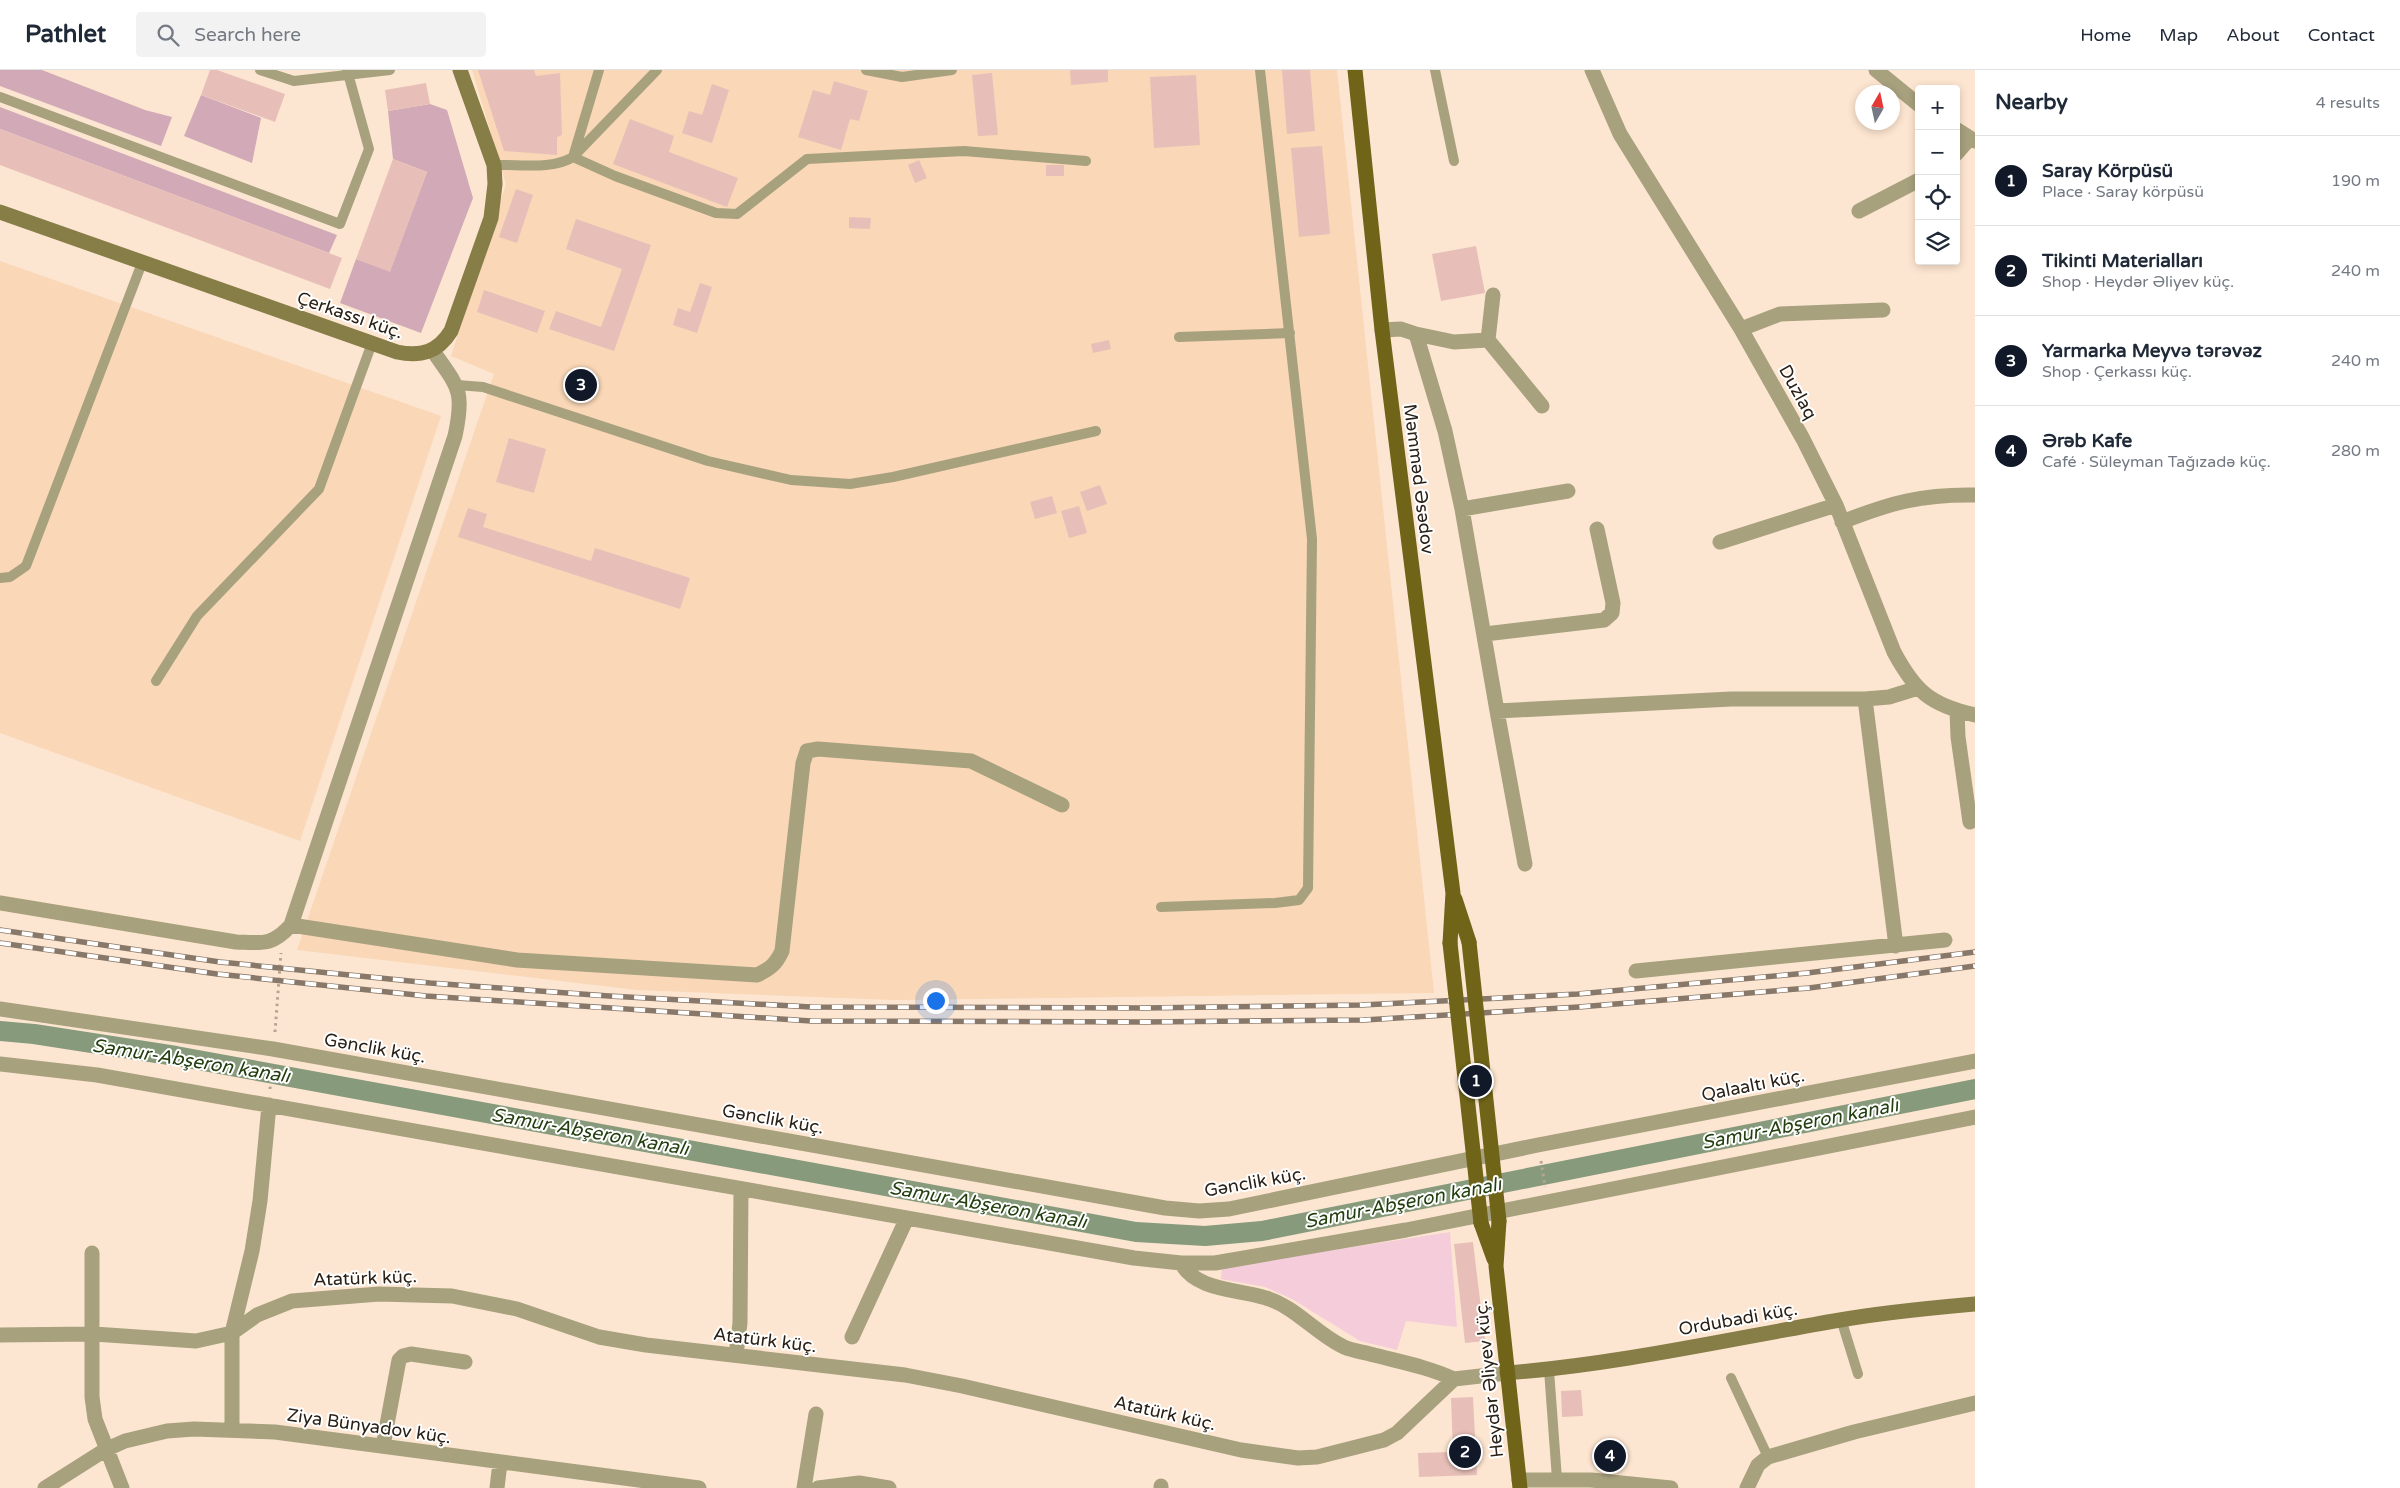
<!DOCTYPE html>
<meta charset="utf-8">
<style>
:root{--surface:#fff;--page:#f2f2f3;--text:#1f2937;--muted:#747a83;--line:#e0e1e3;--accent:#111827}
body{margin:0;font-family:"Varela Round",sans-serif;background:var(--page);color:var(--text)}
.controls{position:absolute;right:15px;top:15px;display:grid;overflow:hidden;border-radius:5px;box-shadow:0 2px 8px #0003}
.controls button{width:45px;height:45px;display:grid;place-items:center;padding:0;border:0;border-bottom:1px solid var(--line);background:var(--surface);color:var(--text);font:25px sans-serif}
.compass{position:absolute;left:1855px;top:15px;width:45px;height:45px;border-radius:50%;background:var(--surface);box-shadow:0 2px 8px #0003;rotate:9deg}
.you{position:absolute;left:935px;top:930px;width:18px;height:18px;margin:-12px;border:4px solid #fff;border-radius:50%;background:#1a73e8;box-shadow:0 0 0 8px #1a73e833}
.badge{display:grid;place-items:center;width:32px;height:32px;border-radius:50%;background:var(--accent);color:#fff;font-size:16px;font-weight:700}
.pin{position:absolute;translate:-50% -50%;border:2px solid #fff;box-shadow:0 1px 5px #0006}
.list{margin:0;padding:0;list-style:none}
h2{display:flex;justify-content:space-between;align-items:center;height:65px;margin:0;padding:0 20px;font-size:21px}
h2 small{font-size:16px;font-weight:400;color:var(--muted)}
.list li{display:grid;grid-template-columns:32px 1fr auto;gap:15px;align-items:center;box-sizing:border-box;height:90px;padding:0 20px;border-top:1px solid var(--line)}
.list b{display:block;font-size:19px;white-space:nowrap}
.list p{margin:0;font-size:16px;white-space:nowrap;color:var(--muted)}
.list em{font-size:16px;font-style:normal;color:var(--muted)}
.icon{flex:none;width:28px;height:28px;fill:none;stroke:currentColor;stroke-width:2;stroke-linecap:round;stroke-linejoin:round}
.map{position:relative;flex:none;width:1975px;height:1418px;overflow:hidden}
header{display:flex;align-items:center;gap:30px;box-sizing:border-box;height:70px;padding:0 25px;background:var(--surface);border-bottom:1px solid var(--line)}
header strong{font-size:24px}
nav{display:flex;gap:28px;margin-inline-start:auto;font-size:18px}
.search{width:350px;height:45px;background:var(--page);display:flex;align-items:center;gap:12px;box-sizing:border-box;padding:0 18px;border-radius:5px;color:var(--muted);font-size:19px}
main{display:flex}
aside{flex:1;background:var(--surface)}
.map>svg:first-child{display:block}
.built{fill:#f9d7b7}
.green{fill:#f5cdda}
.forest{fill:#d1a9b7}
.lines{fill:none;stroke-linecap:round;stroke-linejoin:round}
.canal{stroke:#879b7c;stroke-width:20}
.building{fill:#e7bfb8}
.path{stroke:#b7a493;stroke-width:3;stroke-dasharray:2.5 4;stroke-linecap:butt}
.lane{stroke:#a7a17e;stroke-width:10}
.street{stroke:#a7a17e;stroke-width:15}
.secondary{stroke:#867d47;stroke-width:15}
.primary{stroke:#6f6418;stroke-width:15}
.rail-casing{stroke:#887869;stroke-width:5.5}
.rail{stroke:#fff;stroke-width:4;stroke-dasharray:11;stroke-linecap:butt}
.primary-bridge{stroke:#6f6418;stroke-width:15}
.labels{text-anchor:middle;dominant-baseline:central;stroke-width:4;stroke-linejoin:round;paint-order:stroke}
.street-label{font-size:18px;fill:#2a2016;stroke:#fff}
.water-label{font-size:19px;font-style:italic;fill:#233e0f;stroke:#fff}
</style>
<header>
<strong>Pathlet</strong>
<div class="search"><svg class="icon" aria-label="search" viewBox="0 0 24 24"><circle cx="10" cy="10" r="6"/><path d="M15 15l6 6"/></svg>Search here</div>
<nav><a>Home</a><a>Map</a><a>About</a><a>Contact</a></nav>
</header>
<main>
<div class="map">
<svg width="1975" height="1418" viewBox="0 0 1975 1418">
<rect width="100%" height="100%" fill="#fde6d1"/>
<!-- built -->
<path class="built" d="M472,0H1337L1434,923L893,930L637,920L297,880L494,304L451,286L506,114Z
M0,191L441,346L300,771L0,663Z"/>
<!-- green -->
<path class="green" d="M1450,1162L1457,1257L1406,1251L1397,1280L1360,1271L1292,1229L1265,1217L1221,1209L1222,1197Z"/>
<!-- forest -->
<path class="forest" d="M0,0H42L145,40L172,47L161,76L0,16Z
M201,25L261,48L252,93L184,66Z
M430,34L447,40L473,128L421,263L340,233L356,189L390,201L427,102L393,89L388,41Z
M0,37L337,165L329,183L0,59Z"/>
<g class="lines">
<!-- canal -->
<path class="canal" d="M0,961L34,964L176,986L1136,1162L1205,1166L1262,1161L1975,1019"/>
</g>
<!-- building -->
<path class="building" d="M210,0H217L285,24L275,52L201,25Z
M478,0H534L536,6L560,3L562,65L557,67V85L504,81Z
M1070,0H1108V12L1071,15Z
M1282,0H1310L1315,61L1287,64Z
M992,3L998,65L978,66L972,5Z
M1196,5L1200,75L1154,78L1150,7Z
M834,11L868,21L859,51L850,49L841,80L798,67L813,20L830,25Z
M426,13L430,34L388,41L385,20Z
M712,14L729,20L712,73L682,63L689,41L702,45Z
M630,49L674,66L669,82L738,108L727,137L613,94Z
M0,59L342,188L330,219L0,95Z
M1322,76L1330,164L1299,167L1291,78Z
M393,89L427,102L390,202L356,189Z
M919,90L927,108L915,113L908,95Z
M1046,95H1064V106H1046Z
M516,119L533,125L517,173L499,167Z
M849,147L871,148L870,159L849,158Z
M576,149L651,175L614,281L549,259L556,241L601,257L622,199L566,179Z
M1476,176L1485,223L1441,231L1432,184Z
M700,213L712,217L697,263L673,255L678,238L690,242Z
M484,220L545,241L537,263L477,242Z
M1109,270L1111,279L1093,283L1091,274Z
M509,368L546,379L534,423L496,412Z
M1100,415L1107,434L1087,441L1080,422Z
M1052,426L1057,443L1035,449L1030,432Z
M1079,436L1087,463L1069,468L1061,441Z
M468,438L487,444L483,457L591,491L595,478L690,508L680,539L458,467Z
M1473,1172L1485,1271L1465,1273L1454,1174Z
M1581,1320L1583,1346L1562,1347L1561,1321Z
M1473,1327L1477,1405L1419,1407L1418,1383L1453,1382L1451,1328Z"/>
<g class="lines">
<!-- path -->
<path class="path" d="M275,962L281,883
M270,1019L272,995
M1541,1091L1545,1117"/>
<!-- lane -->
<path class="lane" d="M260,0L294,11L390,0
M657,0L573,87L615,106L716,143L737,144L807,89L964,81L1086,91
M866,0L902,7L952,0
M1435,0L1454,91
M0,27L340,154L369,79L347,0
M494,95C518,94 553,100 573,87L599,0
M1179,267L1290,263
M457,315L483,317L708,391L791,410L850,414L893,407L1096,361
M0,508L10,507L26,496L142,193
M156,611L197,546L319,419L372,273
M1161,837L1275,833L1299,830L1308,818L1312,469L1260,0
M1841,1249L1858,1304
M1549,1300L1557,1409
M1731,1308L1768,1387"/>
<!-- street -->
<path class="street" d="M1592,0L1620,64L1741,259L1803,369L1836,435L1894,582C1915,621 1930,635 1975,645
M1876,0L1919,35
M1956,59L1975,71
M1956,84L1970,68
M1859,141L1919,110
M1493,225L1488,270L1542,336
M1741,259L1780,244L1883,240
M1382,260L1401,259L1416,264L1445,361L1462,439L1497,641L1731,629H1865L1889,627L1918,618
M1416,264L1454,272L1488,270
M1462,439L1568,421
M1842,452C1890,433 1922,424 1975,425
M1720,472L1836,435
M1485,564L1604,550L1612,543L1613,533L1597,459
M1865,629L1896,876
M1497,641L1525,794
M1957,641L1958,667L1970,752
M0,833L236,872C263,873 272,876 291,855L455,366C465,320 458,317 433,281
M291,855L517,890L757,905C770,899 776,894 782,881L803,693L807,681L818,679L971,691L1062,735
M1636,901L1945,870
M0,939L273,979L1165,1138L1199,1141L1229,1139L1538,1075L1975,991
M0,994L97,1005L1134,1188L1181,1193C1196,1221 1239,1219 1266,1228C1296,1237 1316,1264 1344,1277C1353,1281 1364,1282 1374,1285C1401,1292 1428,1297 1454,1309
M92,1183V1327L95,1349L122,1418
M1181,1193H1215L1406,1160L1975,1047
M0,1265L94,1264L196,1271L232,1263L257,1245L292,1231L379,1224L452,1226L517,1239L599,1267L646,1275L905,1305L962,1316L1241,1380L1298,1388L1317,1387L1384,1370L1397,1363L1454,1309L1507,1303
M852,1267L907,1148
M736,1285L740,1253L741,1119
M232,1360V1263L252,1181L260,1131L269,1035
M383,1376L399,1290L403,1286L411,1284L465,1292
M1519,1410H1591L1671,1418
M1161,1416V1418
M45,1418L105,1380L125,1371L167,1361L194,1359L275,1362L699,1418
M497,1418L500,1393
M804,1418L816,1344
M818,1418L859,1413L889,1418
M1747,1418L1758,1395L1768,1387L1854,1362L1975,1333"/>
<!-- secondary -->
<path class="secondary" d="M0,142L397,282C421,287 438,282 451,261L491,148L495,114L494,95L460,0
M1507,1303C1620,1294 1729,1269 1840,1250C1885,1242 1930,1238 1975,1234"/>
<!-- primary -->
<path class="primary" d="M1355,0L1382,260L1453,823L1450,873
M1455,829L1469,872
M1499,1151L1496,1196L1520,1418
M1481,1153L1494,1189"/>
<!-- rail casing -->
<g class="rail-casing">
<path id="rail" d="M0,860L220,892L430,913L609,926L811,937L1144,938L1362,935L1578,924L1807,903L1975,882
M0,873L217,904L426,926L811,951L1144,952L1364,950L1579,937L1809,918L1975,896"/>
</g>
<!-- rail -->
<use href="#rail" class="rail"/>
<!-- primary-bridge -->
<path class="primary-bridge" d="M1469,872L1499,1151
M1450,873L1481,1153"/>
</g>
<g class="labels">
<!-- street labels -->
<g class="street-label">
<text transform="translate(350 245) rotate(19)">Çerkassı küç.</text>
<text transform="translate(1798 322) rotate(61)">Duzlaq</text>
<text transform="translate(1419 409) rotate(83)">Məmməd Əsədov</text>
<text transform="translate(375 978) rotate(10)">Gənclik küç.</text>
<text transform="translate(1753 1015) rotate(-11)">Qalaaltı küç.</text>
<text transform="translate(773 1049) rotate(10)">Gənclik küç.</text>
<text transform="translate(1255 1112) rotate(-10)">Gənclik küç.</text>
<text transform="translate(365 1208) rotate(-2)">Atatürk küç.</text>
<text transform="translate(1738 1249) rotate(-10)">Ordubadi küç.</text>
<text transform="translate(765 1270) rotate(7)">Atatürk küç.</text>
<text transform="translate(1489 1309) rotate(-96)">Heydər Əliyev küç.</text>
<text transform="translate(1165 1343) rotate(13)">Atatürk küç.</text>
<text transform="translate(369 1356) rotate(8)">Ziya Bünyadov küç.</text>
</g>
<!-- water labels -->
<g class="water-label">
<text transform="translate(191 991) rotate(9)">Samur-Abşeron kanalı</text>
<text transform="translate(1800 1054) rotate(-11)">Samur-Abşeron kanalı</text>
<text transform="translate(590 1062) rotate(10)">Samur-Abşeron kanalı</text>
<text transform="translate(1403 1133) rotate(-11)">Samur-Abşeron kanalı</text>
<text transform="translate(988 1135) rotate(10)">Samur-Abşeron kanalı</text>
</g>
</g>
</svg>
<div class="controls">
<button>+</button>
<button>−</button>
<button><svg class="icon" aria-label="locate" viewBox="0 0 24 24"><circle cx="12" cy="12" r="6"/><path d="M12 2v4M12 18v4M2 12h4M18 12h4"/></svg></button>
<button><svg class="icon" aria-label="layers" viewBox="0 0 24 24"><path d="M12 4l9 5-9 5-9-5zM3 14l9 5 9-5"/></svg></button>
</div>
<svg class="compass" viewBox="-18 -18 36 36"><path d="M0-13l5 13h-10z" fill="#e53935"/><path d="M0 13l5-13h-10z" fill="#747a83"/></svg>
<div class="you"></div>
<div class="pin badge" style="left:1476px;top:1011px">1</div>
<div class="pin badge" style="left:1465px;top:1382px">2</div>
<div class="pin badge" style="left:581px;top:315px">3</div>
<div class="pin badge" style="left:1610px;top:1386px">4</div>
</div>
<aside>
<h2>Nearby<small>4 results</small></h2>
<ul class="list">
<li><span class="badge">1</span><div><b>Saray Körpüsü</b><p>Place · Saray körpüsü</p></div><em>190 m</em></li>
<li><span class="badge">2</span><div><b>Tikinti Materialları</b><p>Shop · Heydər Əliyev küç.</p></div><em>240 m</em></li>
<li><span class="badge">3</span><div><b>Yarmarka Meyvә tәrәvәz</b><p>Shop · Çerkassı küç.</p></div><em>240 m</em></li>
<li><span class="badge">4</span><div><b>Ərəb Kafe</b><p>Café · Süleyman Tağızadə küç.</p></div><em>280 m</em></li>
</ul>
</aside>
</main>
